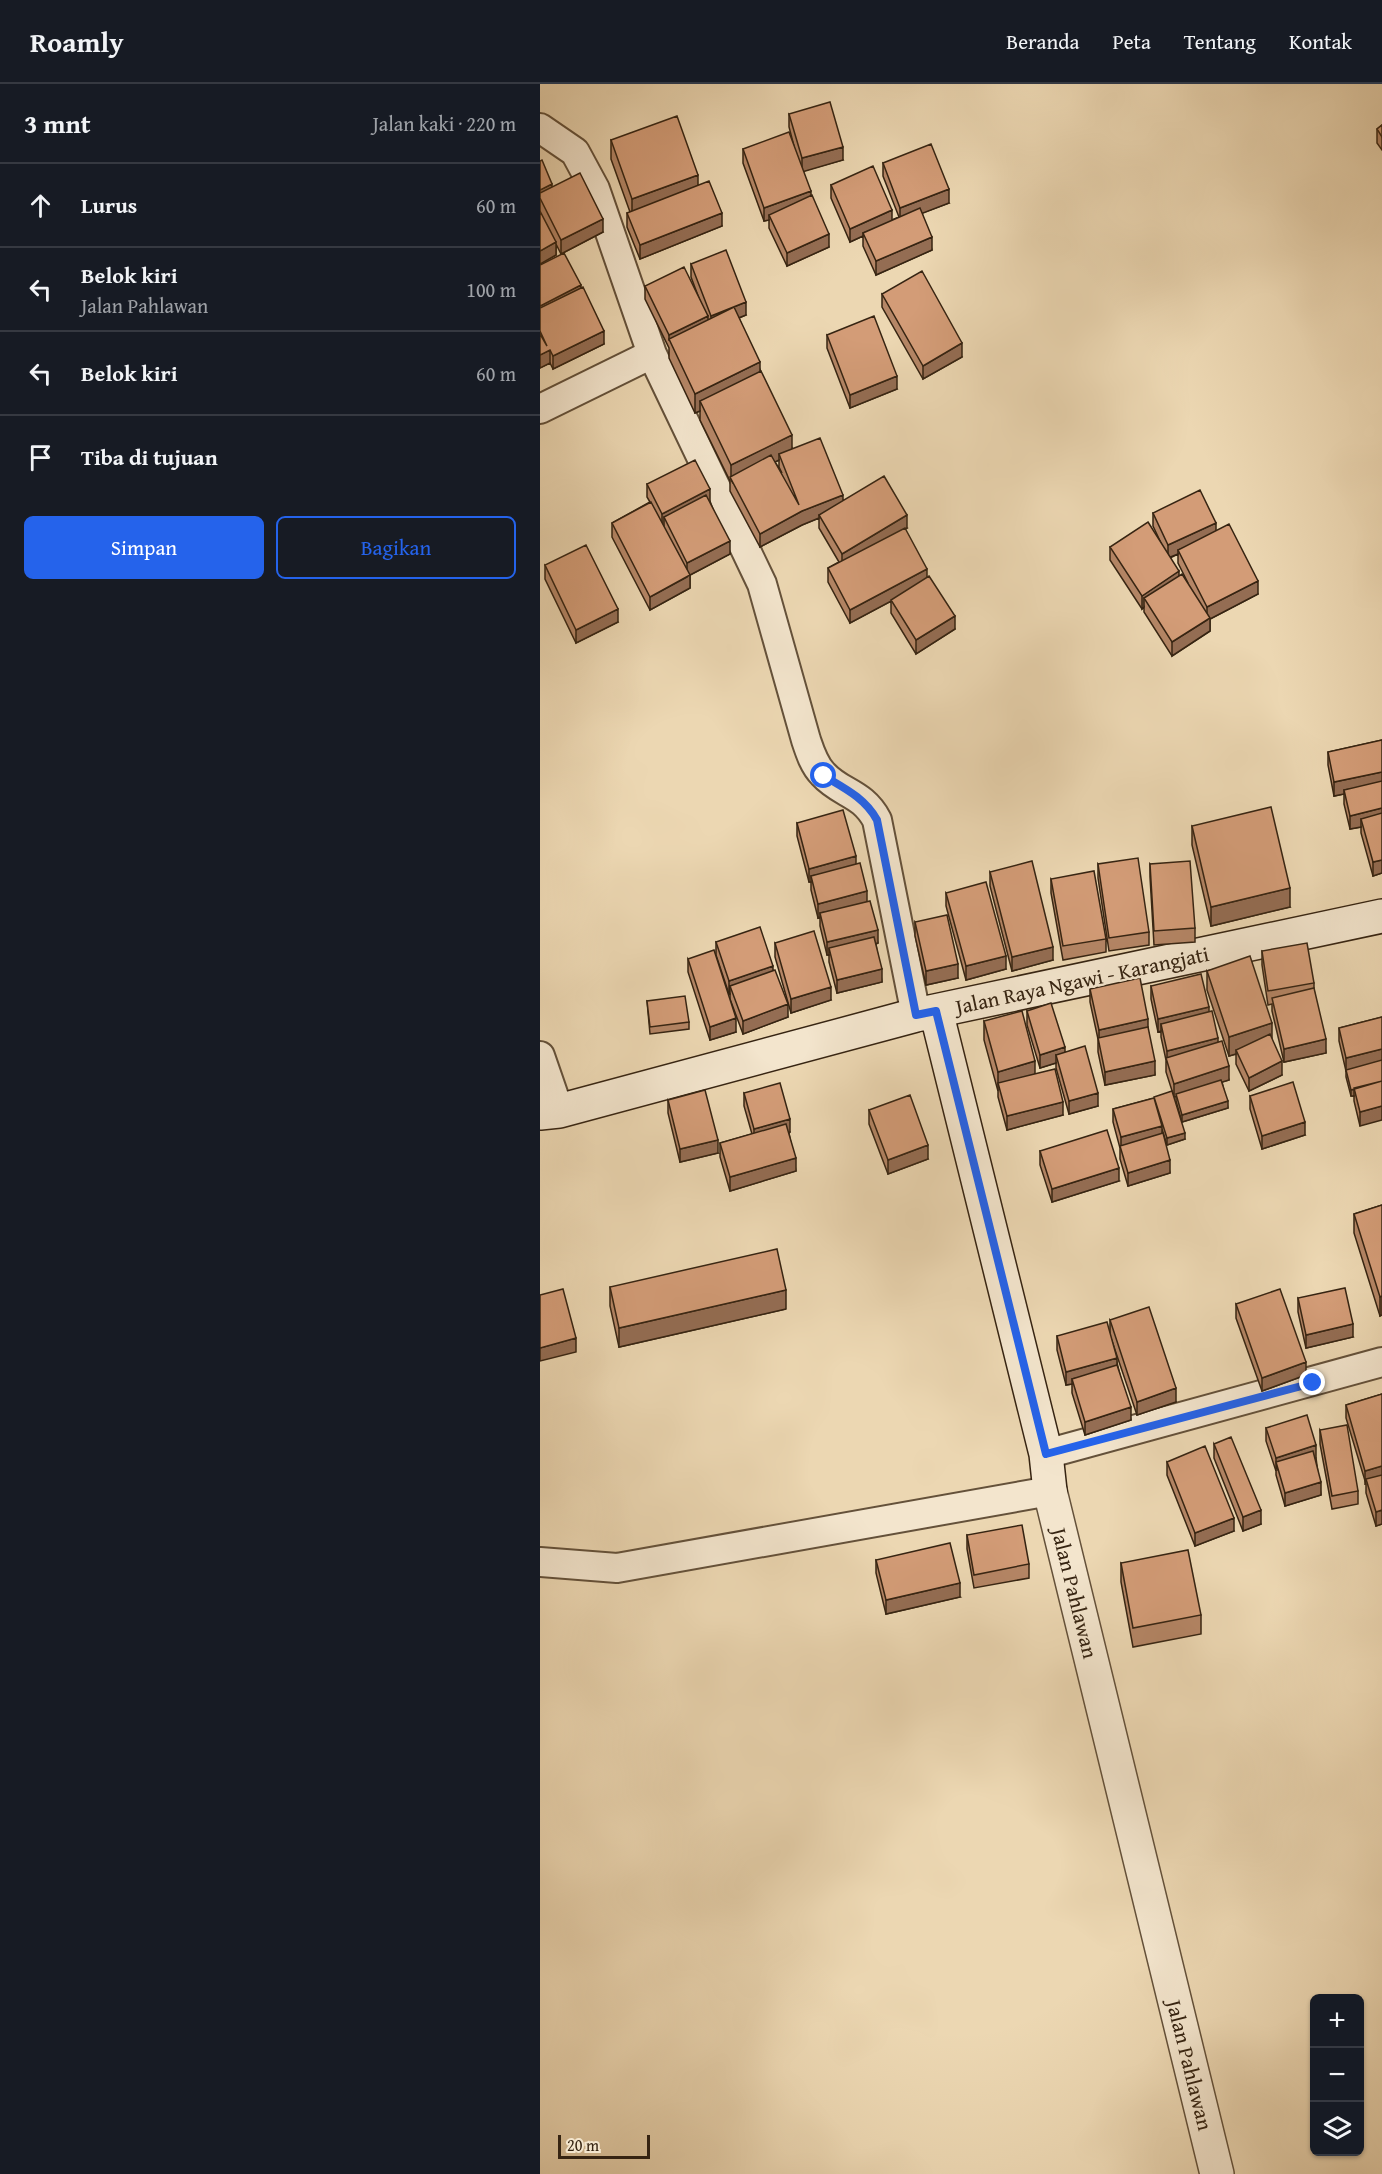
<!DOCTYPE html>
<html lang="id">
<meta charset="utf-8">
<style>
:root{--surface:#171b24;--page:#242831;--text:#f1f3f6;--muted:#9ea1a6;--line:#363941;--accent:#2563eb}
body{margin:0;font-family:"Gentium Book Plus",serif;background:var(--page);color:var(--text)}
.controls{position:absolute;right:18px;bottom:18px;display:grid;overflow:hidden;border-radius:9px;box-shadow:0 2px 4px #0004}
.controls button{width:54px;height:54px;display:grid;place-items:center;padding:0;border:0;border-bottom:2px solid var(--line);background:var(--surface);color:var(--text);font:30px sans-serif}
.scale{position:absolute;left:18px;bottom:15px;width:92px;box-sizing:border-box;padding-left:6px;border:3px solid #362412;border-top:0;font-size:16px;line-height:21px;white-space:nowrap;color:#362412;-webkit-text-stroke:4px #f3e5cd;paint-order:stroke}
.stop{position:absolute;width:18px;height:18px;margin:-14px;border:4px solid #2563eb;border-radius:50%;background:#fff}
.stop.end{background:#2563eb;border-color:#fff;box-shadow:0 2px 6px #0008}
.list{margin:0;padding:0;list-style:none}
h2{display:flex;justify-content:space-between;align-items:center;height:78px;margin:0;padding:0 24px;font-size:26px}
h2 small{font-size:20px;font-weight:400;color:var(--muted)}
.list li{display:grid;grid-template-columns:39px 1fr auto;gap:18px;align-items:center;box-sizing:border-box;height:84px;padding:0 24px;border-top:2px solid var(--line)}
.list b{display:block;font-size:22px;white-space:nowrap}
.list p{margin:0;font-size:20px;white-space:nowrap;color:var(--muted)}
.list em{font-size:20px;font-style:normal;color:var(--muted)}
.actions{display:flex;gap:12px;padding:18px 24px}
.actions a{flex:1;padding:14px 0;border:2px solid var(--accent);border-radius:9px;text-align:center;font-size:21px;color:var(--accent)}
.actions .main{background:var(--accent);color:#fff}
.icon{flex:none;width:33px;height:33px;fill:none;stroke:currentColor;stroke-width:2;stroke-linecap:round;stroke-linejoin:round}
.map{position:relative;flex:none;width:842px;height:2090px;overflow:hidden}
header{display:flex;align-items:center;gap:36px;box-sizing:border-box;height:84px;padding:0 30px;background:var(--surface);border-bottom:2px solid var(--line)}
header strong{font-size:28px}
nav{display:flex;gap:33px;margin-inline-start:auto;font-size:21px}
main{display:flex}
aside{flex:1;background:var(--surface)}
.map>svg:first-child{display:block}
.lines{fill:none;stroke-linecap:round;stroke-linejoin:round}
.minor-casing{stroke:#64513a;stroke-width:32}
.tertiary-casing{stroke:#64513a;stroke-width:36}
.secondary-casing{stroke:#362412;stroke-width:36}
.minor{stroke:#f3e5cd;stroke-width:28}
.tertiary{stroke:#f3e5cd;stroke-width:33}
.secondary{stroke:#f3e5cd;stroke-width:33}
.wall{fill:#b58666;stroke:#362412;stroke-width:1.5;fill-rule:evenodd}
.shaded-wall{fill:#946d53;stroke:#362412;stroke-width:1.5}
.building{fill:#d39c77;stroke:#362412;stroke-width:1.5}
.route{stroke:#2563eb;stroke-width:8}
.labels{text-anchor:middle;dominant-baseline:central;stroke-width:5;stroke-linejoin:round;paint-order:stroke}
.street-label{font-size:21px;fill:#362412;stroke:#f3e5cd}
</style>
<header>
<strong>Roamly</strong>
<nav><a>Beranda</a><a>Peta</a><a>Tentang</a><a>Kontak</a></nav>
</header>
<main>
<aside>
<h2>3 mnt<small>Jalan kaki · 220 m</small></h2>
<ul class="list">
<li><svg class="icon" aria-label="ahead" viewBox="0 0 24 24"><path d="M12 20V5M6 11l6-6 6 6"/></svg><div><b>Lurus</b></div><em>60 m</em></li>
<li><svg class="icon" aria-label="left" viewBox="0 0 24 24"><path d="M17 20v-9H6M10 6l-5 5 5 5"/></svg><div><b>Belok kiri</b><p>Jalan Pahlawan</p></div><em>100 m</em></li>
<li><svg class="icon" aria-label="left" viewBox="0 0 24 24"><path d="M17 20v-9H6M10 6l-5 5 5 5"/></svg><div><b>Belok kiri</b></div><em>60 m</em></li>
<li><svg class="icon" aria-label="arrive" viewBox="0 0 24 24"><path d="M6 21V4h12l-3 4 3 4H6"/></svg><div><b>Tiba di tujuan</b></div></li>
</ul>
<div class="actions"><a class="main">Simpan</a><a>Bagikan</a></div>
</aside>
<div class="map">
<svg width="842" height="2090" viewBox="0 0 842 2090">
<rect width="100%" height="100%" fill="#ecd7b2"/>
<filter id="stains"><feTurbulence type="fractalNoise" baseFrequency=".00333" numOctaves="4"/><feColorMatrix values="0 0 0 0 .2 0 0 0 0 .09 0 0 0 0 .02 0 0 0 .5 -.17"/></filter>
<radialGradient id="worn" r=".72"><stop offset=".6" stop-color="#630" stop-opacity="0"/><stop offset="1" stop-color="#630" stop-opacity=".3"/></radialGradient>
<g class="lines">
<!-- minor casing -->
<g class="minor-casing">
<path id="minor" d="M0,44L35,68L55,105L112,270L222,500L266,656C270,668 274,681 283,690C301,710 322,708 337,736L376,931
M0,325L112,270
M0,972L19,1027
M506,1370L842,1278
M0,1478L77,1484L510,1407"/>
</g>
<!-- tertiary casing -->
<g class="tertiary-casing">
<path id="tertiary" d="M510,1407L677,2090"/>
</g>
<!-- secondary casing -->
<g class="secondary-casing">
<path id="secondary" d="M396,927L506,1370L510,1407
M0,1029L19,1027L376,931L842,832"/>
</g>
<!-- minor -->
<use href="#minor" class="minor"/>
<!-- tertiary -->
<use href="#tertiary" class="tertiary"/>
<!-- secondary -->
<use href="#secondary" class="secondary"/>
</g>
<!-- wall -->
<path class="wall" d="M249,30L303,76L263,87L271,112L289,163L247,182L229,144V136L224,137L203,79V65L254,62L249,43Z
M842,41V66L837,59V45Z
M71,56L158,101L182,142L100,175L87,143V129L90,128L71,75Z
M0,77L12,103L63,148L21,170L16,160V171L0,180Z
M343,79L409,119L382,129L392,166L336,191L323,162V152L310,158L291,114V101L352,136L359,133L343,92Z
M151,180L206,231L199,234L252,364L303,416L367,444L365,445L387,494L415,545L376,570L351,529V517L310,539L288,498V484L299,478L279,444V434L262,441L220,463L190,407V397L160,336V327L155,329L129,274V264L105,215V202L160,217L151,193ZM239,376V383L242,389L235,378Z
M0,181L41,204L64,260L13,285L10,279L0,284Z
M342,210L422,273L383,295L342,223Z
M287,251L357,305L310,324L287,264Z
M107,400L170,417L190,470L150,491V504L110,526L72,453V439L110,418L107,413Z
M613,429L676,447L718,510L670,535V547L632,572L604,528V523L602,525L570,476V463L621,459L613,442ZM638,470V479L648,499L639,492L630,474Z
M5,481L78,538L36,559L5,495Z
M842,656V789L833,792L821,749V743L810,745L804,720V710L794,712L788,681V668Z
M257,739L316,781L338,859L336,860L342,898L297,909L289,878V871H287L280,842V833L278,834L271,806V798H269L257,752Z
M652,742L750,823L671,842L652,761Z
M558,780L609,848V861L569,867L558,794Z
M610,780L655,844V858L614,861L610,793Z
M450,788L513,876L472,887L450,802Z
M511,795L566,855V868L523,876L511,809Z
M406,809L466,885L426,896L406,822Z
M375,838L418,894L386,901L375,852Z
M176,858L233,886L248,933L203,950L190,915V910H189L176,871Z
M235,859L291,916L251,929L235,873Z
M722,867L774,899V906L786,969L744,978L732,927V920L728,921L722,881Z
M148,875L196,948L170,956L148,888Z
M667,887L742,991L709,1007L696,980V970L689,972L667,906Z
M611,902L669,928L689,996L682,998L688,1024L642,1038L636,1017V1012L634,1013L626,988V976L621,953V947L618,948L611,915Z
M550,905L608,946L615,991L565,1001L558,968V955L550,918Z
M107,917L149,938V945L110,950Z
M487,927L525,968L558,1022L529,1030L516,984V979L500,984L487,941Z
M842,933L820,1042L814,1017V1012H811L806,993V987L799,957V944Z
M444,937L495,990L523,1031L467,1046L458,1013V1007L444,956Z
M204,1009L250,1048L249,1049L256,1087L190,1107L180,1073V1059L212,1050L204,1022Z
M710,1012L765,1051L722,1065L710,1025Z
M614,1014L645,1055L627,1061L622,1045V1049L630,1089L588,1102L580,1075V1064L573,1038V1025Z
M128,1016L178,1069L140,1078L128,1029Z
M329,1026L388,1075L348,1090L329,1040Z
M500,1067L579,1097L512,1118L500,1081Z
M842,1121V1231L840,1232L814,1149V1130Z
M70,1203L246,1225L79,1263L70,1222Z
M758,1214L813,1253L766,1264L758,1228Z
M696,1220L766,1291L722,1307L696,1234Z
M570,1236L636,1318L597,1331L571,1254L591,1336L545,1351L532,1309V1300L526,1301L517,1266V1252L570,1249Z
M842,1310V1440L836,1442L826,1409V1400L806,1334V1321Z
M726,1344L776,1374L781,1411L745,1422L736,1391V1387L726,1357Z
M780,1346L818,1407V1420L792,1425L780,1360Z
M674,1360L721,1440L703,1447L674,1374Z
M627,1378L694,1447L655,1462L627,1391Z
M427,1451L489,1480V1494L434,1504L427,1465Z
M336,1476L420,1513L346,1530L336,1489Z
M581,1479L661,1531V1550L593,1563L581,1498Z"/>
<!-- shaded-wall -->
<path class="shaded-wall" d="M303,63V76L262,88V74Z
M158,91V110L92,134V115Z
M12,100V114H0V106Z
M409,105V119L360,138V124Z
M271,107V121L229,131V136L224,137V124Z
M352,126V139L323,149V152L310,158V145Z
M182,129V142L100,175V161Z
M63,135V148L21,170V156Z
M289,150V163L247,182V169Z
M392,153V166L336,191V177Z
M16,158V171L0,180V167Z
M41,201V215L0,235V222Z
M206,218V231L171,245V232Z
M168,232V246L129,256V251Z
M64,247V260L13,285V272Z
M422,259V273L383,295V282Z
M10,266V279L0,284V271Z
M220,278V297L160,317V327L155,329V310Z
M357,292V305L310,324V311Z
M252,351V370H239V376L193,399L191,396V381Z
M170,405V419L124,433V442L122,443V430Z
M303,411V424L279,431V434L262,441L220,463V450L262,427Z
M367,431V444L302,483V470Z
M676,439V452L638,466V470L628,474V461Z
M190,457V470L150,491V504L110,526V513L147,493V479Z
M387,485V498L310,539V526Z
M639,487V501L604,514V523L602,525V512Z
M718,497V510L670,535V547L632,572V558L667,536V523Z
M78,525V538L36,559V546Z
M415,532V545L376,570V556Z
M842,688V701L804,706V710L794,712V698Z
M842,724V738L821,735V743L810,745V732Z
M316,772V785L271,792V798H269V785Z
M842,776V789L833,792V778Z
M750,804V823L671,842V823Z
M327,807V821L280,829V833L278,834V820Z
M338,846V859L291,870L289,864V871H287V858Z
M513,863V876L472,887V873Z
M466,872V885L426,896V882Z
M418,880V894L386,901V887Z
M233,882V896L190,902V910H189V897Z
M342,885V898L297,909V896Z
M291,903V916L251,929V915Z
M248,920V933L203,950V937Z
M669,923V937L621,940V947L618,948V935Z
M196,934V948L170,956V943Z
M608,935V949L559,959V946Z
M732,939V958L696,966V970L689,972V953Z
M678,954V968L627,978V967Z
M786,955V969L744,978V965Z
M525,963V976L516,971V979L500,984V971Z
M842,965V978L806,987V974Z
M495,977V997L458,999V1007V988Z
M615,977V991L565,1001V988Z
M742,977V991L709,1007V994Z
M689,982V996L634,1013V1000Z
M814,1005V1012H811V1006Z
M558,1009V1022L529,1030V1017Z
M688,1017V1024L642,1038V1031Z
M523,1018V1031L467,1046V1032Z
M842,1022V1036L820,1042V1028Z
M250,1035V1048L214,1059V1045Z
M765,1038V1051L722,1065V1052Z
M622,1042V1055L581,1064V1053Z
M645,1049V1055L627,1061V1054Z
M178,1056V1069L140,1078V1065Z
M388,1061V1075L348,1090V1076Z
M256,1074V1087L190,1107V1093Z
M630,1076V1089L588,1102V1089Z
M579,1084V1097L512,1118V1105Z
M246,1206V1225L79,1263V1244Z
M842,1212V1231L840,1232V1213Z
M813,1240V1253L766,1264V1251Z
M36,1254V1268L0,1277V1264Z
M577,1274V1287L532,1295V1300L526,1301V1288Z
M766,1278V1291L722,1307V1294Z
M636,1304V1318L597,1331V1318Z
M591,1323V1336L545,1351V1338Z
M776,1361V1374L738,1386L736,1378V1387V1374Z
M842,1382V1396L826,1395L825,1401V1387Z
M781,1398V1411L745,1422V1409Z
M721,1426V1440L703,1447V1433Z
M842,1426V1440L836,1442V1428Z
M694,1434V1447L655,1462V1449Z
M420,1499V1513L346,1530V1516Z"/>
<!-- building -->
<path class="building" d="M290,18L303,63L262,74L249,30Z
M137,32L158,91L92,115L71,56Z
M842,41V53L837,45Z
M249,48L271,107L224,124L203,65Z
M391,60L409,105L360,124L343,79Z
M2,76L12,100L0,106V77Z
M333,82L352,126L310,145L291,101Z
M40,89L63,135L21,156L0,114V109Z
M169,97L182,129L100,161L87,129Z
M272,111L289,150L247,169L229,131Z
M380,124L392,153L336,177L323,149Z
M0,127L16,158L0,167Z
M186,166L206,218L171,232L151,180Z
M24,169L41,201L0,222V181Z
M144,183L168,232L129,251L105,202Z
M382,187L422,259L383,282L342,210Z
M43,203L64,247L13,272L10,266L0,271V250L7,262L0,247V224Z
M194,223L220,278L155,310L129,255Z
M334,232L357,292L310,311L287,251Z
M221,287L252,351L191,381L160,317Z
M280,354L303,411L262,427L220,450L190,393L231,371L259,421L239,370Z
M155,376L170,405L122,430L107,400Z
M344,392L367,431L302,470L279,431Z
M660,406L676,439L628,461L613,429Z
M166,411L190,457L147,479L124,433Z
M111,418L150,491L110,513L72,439Z
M608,438L639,487L602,512L570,463Z
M689,440L718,497L667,523L638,466Z
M365,444L387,485L310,526L288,484Z
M46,461L78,525L36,546L5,481Z
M642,490L670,534L632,558L604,514Z
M389,492L415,532L376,556L351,516Z
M842,656V688L794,698L788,668Z
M842,697V724L810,732L804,706Z
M731,723L750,804L671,823L652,742Z
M303,726L316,772L269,785L257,739Z
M842,729V776L833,778L821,735Z
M598,774L609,848L569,854L558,780Z
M492,777L513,863L472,873L450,788Z
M650,777L655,844L614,847L610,780Z
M320,779L327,807L278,820L271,792Z
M554,787L566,855L523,862L511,795Z
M446,798L466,872L426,882L406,809Z
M330,817L338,846L287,858L280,829Z
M407,831L418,880L386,887L375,838Z
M220,843L233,882L189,897L176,858Z
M274,847L291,903L251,915L235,859Z
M334,853L342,885L297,896L289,864Z
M767,859L774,899L728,907L722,867Z
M174,866L196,934L170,943L148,875Z
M710,872L732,939L689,953L667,887Z
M235,886L248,920L203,937L190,902Z
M661,890L669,923L618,935L611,902Z
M600,894L608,935L559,946L550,905Z
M774,904L786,955L744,965L732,914Z
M145,912L149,938L110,943L107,917Z
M511,919L525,963L500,971L487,927Z
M482,927L495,977L458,988L444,937Z
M672,927L678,954L627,967L621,940Z
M842,933V965L806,974L799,944Z
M608,943L615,977L565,988L558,954Z
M730,950L742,977L709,994L696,966Z
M682,957L689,982L634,1000L626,974Z
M545,962L558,1009L529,1017L516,971Z
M842,976V997L811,1006L806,986Z
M515,985L523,1018L467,1032L458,999Z
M681,996L688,1017L642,1031L636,1010Z
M842,997V1022L820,1028L814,1004Z
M753,998L765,1038L722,1052L710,1012Z
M240,999L250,1035L214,1045L204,1009Z
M165,1006L178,1056L140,1065L128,1016Z
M632,1007L645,1049L627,1054L614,1013Z
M370,1011L388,1061L348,1076L329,1026Z
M614,1014L622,1042L581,1053L573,1025Z
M246,1040L256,1074L190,1093L180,1059Z
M567,1046L579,1084L512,1105L500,1067Z
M623,1049L630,1076L588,1089L580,1062Z
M842,1121V1212L840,1213L814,1130Z
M237,1165L246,1206L79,1244L70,1203Z
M805,1204L813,1240L766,1251L758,1214Z
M23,1205L36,1254L0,1264V1211Z
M740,1205L766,1278L722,1294L696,1220Z
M609,1223L636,1304L597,1318L570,1236Z
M567,1238L577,1274L526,1288L517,1252Z
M577,1281L591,1323L545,1338L532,1295Z
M842,1310V1382L825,1387L806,1321Z
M767,1331L776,1361L736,1374L726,1344Z
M807,1341L818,1407L792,1412L780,1346Z
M691,1353L721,1426L703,1433L674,1360Z
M665,1362L694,1434L655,1449L627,1378Z
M773,1367L781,1398L745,1409L736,1378Z
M842,1391V1426L836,1428L826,1395Z
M482,1441L489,1480L434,1491L427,1451Z
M410,1459L420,1499L346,1516L336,1476Z
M648,1466L661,1531L593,1544L581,1479Z"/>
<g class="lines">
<!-- route -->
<path class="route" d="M284,692C304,704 325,714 337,736L376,931L396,927L506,1370L773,1299"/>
</g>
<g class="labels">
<!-- street labels -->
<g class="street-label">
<text transform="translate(542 896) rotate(-12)">Jalan Raya Ngawi - Karangjati</text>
<text transform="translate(535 1509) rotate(76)">Jalan Pahlawan</text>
<text transform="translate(650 1981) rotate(76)">Jalan Pahlawan</text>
</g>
</g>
<rect width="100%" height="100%" filter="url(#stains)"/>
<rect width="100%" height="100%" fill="url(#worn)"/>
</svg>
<div class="controls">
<button>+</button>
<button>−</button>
<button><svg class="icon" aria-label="layers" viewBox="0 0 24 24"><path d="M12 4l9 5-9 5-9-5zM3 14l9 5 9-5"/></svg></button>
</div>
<div class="scale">20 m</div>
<div class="stop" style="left:284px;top:692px"></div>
<div class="stop end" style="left:773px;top:1299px"></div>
</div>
</main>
